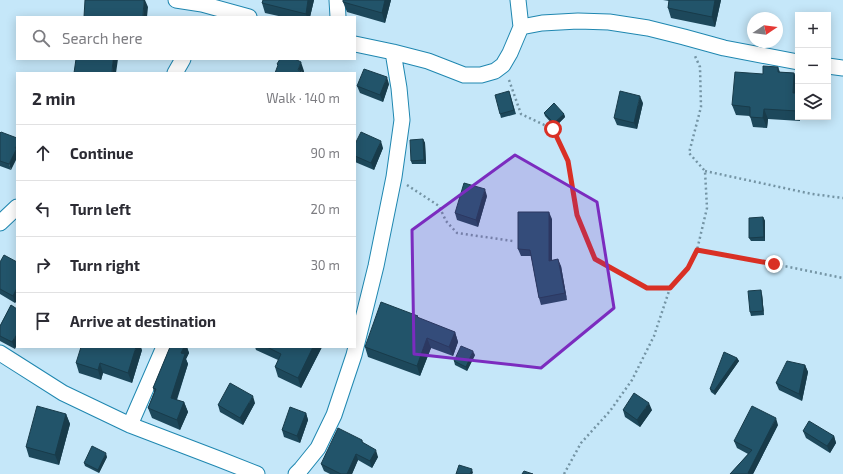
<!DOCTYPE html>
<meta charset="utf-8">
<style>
:root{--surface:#fff;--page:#f2f2f3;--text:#2b2b33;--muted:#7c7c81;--line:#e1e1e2}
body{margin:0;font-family:"Exo 2",sans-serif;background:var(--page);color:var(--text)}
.controls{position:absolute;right:12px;top:12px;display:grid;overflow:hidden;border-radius:0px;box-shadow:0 2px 10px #0003}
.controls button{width:36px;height:36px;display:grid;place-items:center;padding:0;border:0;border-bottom:1px solid var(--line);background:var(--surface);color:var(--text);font:20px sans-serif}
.compass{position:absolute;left:747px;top:12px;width:36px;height:36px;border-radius:50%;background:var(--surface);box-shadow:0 2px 10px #0003;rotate:77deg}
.stop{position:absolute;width:12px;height:12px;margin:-9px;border:3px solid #d93025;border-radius:50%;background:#fff}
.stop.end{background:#d93025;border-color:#fff;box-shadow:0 1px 4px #0008}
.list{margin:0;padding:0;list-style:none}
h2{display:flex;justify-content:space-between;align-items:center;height:52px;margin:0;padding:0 16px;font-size:17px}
h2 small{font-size:13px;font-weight:400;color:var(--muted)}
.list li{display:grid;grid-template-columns:26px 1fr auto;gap:12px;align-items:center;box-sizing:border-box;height:56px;padding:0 16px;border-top:1px solid var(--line)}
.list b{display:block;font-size:15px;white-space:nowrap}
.list em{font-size:13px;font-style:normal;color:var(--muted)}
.icon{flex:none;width:22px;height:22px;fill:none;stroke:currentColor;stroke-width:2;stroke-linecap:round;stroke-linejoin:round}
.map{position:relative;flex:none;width:843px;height:474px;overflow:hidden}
.search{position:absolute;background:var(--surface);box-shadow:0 2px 10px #0003;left:16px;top:16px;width:340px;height:44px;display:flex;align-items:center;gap:10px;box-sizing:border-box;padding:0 14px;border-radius:0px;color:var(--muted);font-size:15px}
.panel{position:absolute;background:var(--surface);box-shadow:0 2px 10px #0003;left:16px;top:72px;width:340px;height:276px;border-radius:0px}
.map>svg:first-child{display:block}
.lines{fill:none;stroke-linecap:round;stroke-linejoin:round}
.street-casing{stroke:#1f87b0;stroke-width:17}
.path{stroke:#7494a4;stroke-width:2.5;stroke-dasharray:2 3;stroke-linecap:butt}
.street{stroke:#fff;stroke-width:15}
.wall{fill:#1d485b}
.shaded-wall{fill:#183b4a}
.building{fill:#22546a;stroke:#183b4a}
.route{stroke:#d93025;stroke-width:5}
.marked{fill:#7b2cbf;fill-opacity:0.2;stroke:#7b2cbf;stroke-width:3;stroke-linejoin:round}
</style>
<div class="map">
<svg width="843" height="474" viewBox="0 0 843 474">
<rect width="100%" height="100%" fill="#c5e7f9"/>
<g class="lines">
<!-- street casing -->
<g class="street-casing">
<path id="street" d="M176,0L202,4L249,17
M337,0L338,17
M521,27L542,23L578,21L609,22L648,28L684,37L724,48L798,62
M355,44L393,52L428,61L464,75H481L495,71L503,65L510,53L521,27L518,0
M828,66L843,68
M175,73L183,59
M0,223L17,207
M0,353L63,393L130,425L219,459L257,474
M130,425L164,347
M296,474L301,469L318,448L334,415L354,355L376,266L394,177L402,120L399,88L393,52"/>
</g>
<!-- path -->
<path class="path" d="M509,80L521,114L553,129L568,161L577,215L595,259L647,288H670
M705,171L812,194L843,198
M407,185L439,206L446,221L457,233L513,241
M697,250L774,264L843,278
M564,474L581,443L610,411L632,380L654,336L670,288L688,268L697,250L707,208L705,171L689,153L701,107L700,67L695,56"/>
<!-- street -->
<use href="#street" class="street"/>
</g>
<!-- wall -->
<path class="wall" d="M263,0H314L310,17H283L265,13L262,3Z
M391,0L385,23L347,12L343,2Z
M663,0H721L715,27L671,18L668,8L669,1Z
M778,67L780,72L794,73L798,83L797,93L798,94V117H800V121L768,119L767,128L753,127L750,116L736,115L732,105L763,74Z
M389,84L383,102L360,93L357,86Z
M510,94L516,114L501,118L500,114Z
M643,103L637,129L617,125L614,118Z
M544,113L564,114L565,117L555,127L545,116Z
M0,133L11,170L0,166Z
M423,139L425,143L426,164H412L411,161Z
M355,144L383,148L374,170L355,162Z
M487,196L478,227L457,220L455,213Z
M763,217L765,221V241H751L749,238Z
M552,219V260L561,266L567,300L541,305L539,298L531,256H521L518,249Z
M0,262H17V300L15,303L0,294Z
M762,294L764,315L751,316L750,312Z
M11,305L15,349L0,341V326Z
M418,318L455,332L458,342L453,356L431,348L420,376L368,357L365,347Z
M170,347H187L189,353L186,359L188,364L177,400L184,402L188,412L180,430L152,418L148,408L154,392L153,388Z
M255,347H322L301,388L278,377L275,367L278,360L256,350Z
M142,350L132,383L103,373L101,380L79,373L76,363Z
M475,355L467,371L455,365L454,361Z
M737,358L739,361L715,395L711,392L710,389Z
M805,365L808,372L802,401L779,390L776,383Z
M255,403L243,425L220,412L218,405Z
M623,410H652L640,427L625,417Z
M306,413L308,420L300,443L284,437L282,430Z
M66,414L70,424L59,465L29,457L26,447Z
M778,425L753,474H730L748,454L737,448L734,441Z
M803,431L834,436L836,443L830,453L806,438Z
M362,440L363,443L378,457L372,468L358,460L352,474H330L324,471L321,464Z
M107,457L99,473L85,466L84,463Z"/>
<!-- shaded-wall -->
<path class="shaded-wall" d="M144,0H145L148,7L147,17H143Z
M308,0H314L310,17H307L306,14Z
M385,0H391L385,23L382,13Z
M715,0H721L715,27L712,17Z
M113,59H118L116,73H112Z
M301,62L304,71V73L298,70Z
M794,73L798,83L797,103L793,93Z
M387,77L389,84L383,102L380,95Z
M798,94V115L797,111Z
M640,96L643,103L637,129L634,123Z
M764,109L768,119L767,128L763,118Z
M564,114L565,117L555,127L554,123Z
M423,139L425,143L426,164L424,160Z
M381,141L383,148L374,170L371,163Z
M17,145V158L11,170L9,164Z
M485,189L487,196L478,227L476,220Z
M549,212L552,219V268L549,261Z
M763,217L765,221V241L764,237Z
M558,259L561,266L567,300L565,293Z
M17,288V300L15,303L13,296Z
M761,290L762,294L764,315L763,311Z
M455,332L458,342L453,356L449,347Z
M17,334V345L15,349L12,342Z
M427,338L431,348L420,376L417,366Z
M136,347H141L142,350L132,383L128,373Z
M184,347H187L189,353L186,359L188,364L174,407L171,398L181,353Z
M313,347H322L301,388L298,378Z
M473,351L475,355L467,371L466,367Z
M737,358L739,361L715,395L714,391Z
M100,363L103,373L101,380L98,370Z
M805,365L808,372L802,401L799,394Z
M253,396L255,403L243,425L240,418Z
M184,402L188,412L180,430L177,420Z
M649,403L652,410L640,427L637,420Z
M306,413L308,420L300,443L297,436Z
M66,414L70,424L59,465L55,455Z
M776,418L778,425L753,474H749L748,473Z
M834,436L836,443L830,453L827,446Z
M376,450L378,457L372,468L370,461Z
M106,453L107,457L99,473L98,470Z
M356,454L358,460L352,474H347Z
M472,469L473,473L472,474H470Z"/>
<!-- building -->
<path class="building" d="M85,0H144L143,17H84Z
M263,0H308L306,14L262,3Z
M343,0H385L382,13L343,2Z
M669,0H715L712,17L668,8Z
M76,59H113L112,73H74Z
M280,59H295L301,62L298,70L303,73H275L278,65L277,64Z
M763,66L778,67V72L794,73L793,93H798L797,111L764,109L763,118L750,117V107L732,105L735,72L763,74Z
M364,69L387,77L380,95L357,86Z
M509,91L514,110L500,114L495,95Z
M620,91L640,96L634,123L614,118Z
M554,103L564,114L554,123L544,113Z
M1,132L17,138V145L15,148H17L9,164L0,161V133Z
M361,132L381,141L371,163L355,156V144Z
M423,139L424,160L411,161L410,140Z
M464,183L485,189L476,220L455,213Z
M518,212H549V261L558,259L565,293L539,298L530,250L518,249Z
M763,217L764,237L749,238V218Z
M4,255L17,262V288L13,296L0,289V262Z
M761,290L763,311L750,312L748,291Z
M381,302L418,316L417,317L455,332L449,347L427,338L417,366L365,347Z
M11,305L17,309V334L12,342L0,336V326Z
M461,346L473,351L466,367L454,361Z
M81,347H136L128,373L100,363L98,370L76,363Z
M170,347H184L181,353L185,354L171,398L184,402L177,420L148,408L156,389L153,388Z
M267,347H313L298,378L275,367L281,354Z
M724,352L737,358L714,391L710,389Z
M787,361L805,365L799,394L776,383Z
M230,383L253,396L240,418L218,405Z
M634,393L649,403L637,420L623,410Z
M37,406L66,414L55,455L26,447Z
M752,406L776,418L748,473L750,474H730L752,450L734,441Z
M290,407L306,413L297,436L282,430Z
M809,421L834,436L827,446L803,431Z
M338,428L362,440V442L376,450L370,461L356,454L347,474H341L321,464Z
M92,446L106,453L98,470L84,463Z
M459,465L472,469L470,474H456Z
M524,471L533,474H522Z"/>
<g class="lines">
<!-- route -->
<path class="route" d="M553,129L568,161L577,215L595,259L647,288H670L688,268L697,250L774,264"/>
</g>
<!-- marked area -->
<path class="marked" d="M515,155L597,202L614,308L541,368L414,354L412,230Z"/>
</svg>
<div class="controls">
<button>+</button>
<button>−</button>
<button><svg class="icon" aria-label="layers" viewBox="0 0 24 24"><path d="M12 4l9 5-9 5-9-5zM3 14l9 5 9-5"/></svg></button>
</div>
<svg class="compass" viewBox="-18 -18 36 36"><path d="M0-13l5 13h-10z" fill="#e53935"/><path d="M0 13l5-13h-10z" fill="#7c7c81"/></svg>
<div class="stop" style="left:553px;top:129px"></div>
<div class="stop end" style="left:774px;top:264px"></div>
<div class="search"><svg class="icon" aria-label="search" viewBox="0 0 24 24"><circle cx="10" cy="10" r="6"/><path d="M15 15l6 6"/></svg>Search here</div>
<section class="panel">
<h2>2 min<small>Walk · 140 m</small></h2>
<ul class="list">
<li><svg class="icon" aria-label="ahead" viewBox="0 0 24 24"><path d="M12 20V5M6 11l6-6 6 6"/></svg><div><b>Continue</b></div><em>90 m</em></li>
<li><svg class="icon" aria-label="left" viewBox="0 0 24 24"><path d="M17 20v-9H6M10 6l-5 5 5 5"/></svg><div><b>Turn left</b></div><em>20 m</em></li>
<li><svg class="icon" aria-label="right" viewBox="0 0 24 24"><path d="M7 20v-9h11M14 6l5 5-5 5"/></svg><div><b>Turn right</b></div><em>30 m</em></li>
<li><svg class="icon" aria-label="arrive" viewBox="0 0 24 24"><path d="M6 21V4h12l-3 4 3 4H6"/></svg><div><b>Arrive at destination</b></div></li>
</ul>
</section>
</div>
